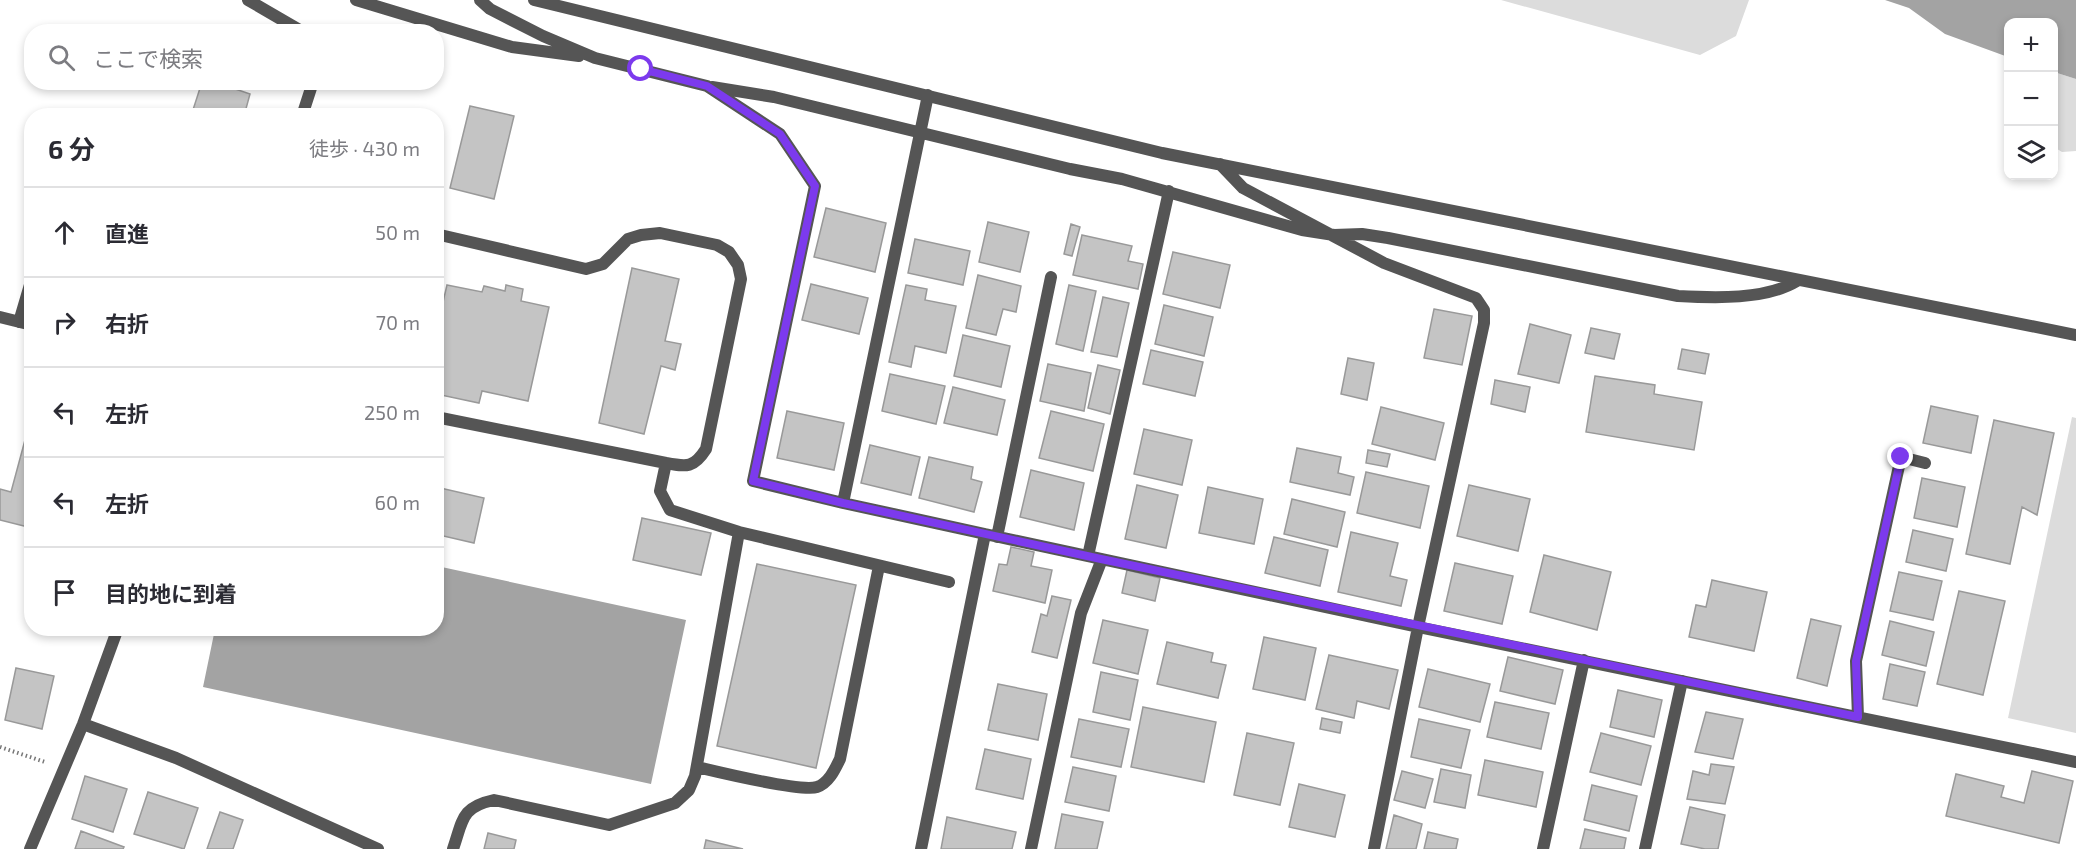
<!DOCTYPE html>
<html lang="ja">
<meta charset="utf-8">
<style>
:root{--surface:#fff;--page:#f7f7f7;--text:#2b2b33;--muted:#7c7c81;--line:#e1e1e2}
body{margin:0;font-family:"Exo 2","Noto Sans JP",sans-serif;background:var(--page);color:var(--text)}
.controls{position:absolute;right:18px;top:18px;display:grid;overflow:hidden;border-radius:12px;box-shadow:0 3px 9px #0003}
.controls button{width:54px;height:54px;display:grid;place-items:center;padding:0;border:0;border-bottom:2px solid var(--line);background:var(--surface);color:var(--text);font:30px sans-serif}
.stop{position:absolute;width:18px;height:18px;margin:-14px;border:4px solid #7c3aed;border-radius:50%;background:#fff}
.stop.end{background:#7c3aed;border-color:#fff;box-shadow:0 2px 6px #0008}
.list{margin:0;padding:0;list-style:none}
h2{display:flex;justify-content:space-between;align-items:center;height:78px;margin:0;padding:0 24px;font-size:26px}
h2 small{font-size:20px;font-weight:400;color:var(--muted)}
.list li{display:grid;grid-template-columns:39px 1fr auto;gap:18px;align-items:center;box-sizing:border-box;height:90px;padding:0 24px;border-top:2px solid var(--line)}
.list b{display:block;font-size:22px;white-space:nowrap}
.list em{font-size:20px;font-style:normal;color:var(--muted)}
.icon{flex:none;width:33px;height:33px;fill:none;stroke:currentColor;stroke-width:2;stroke-linecap:round;stroke-linejoin:round}
.map{position:relative;flex:none;width:2076px;height:849px;overflow:hidden}
.search{position:absolute;background:var(--surface);box-shadow:0 3px 9px #0003;left:24px;top:24px;width:420px;height:66px;display:flex;align-items:center;gap:15px;box-sizing:border-box;padding:0 21px;border-radius:24px;color:var(--muted);font-size:22px}
.panel{position:absolute;background:var(--surface);box-shadow:0 3px 9px #0003;left:24px;top:108px;width:420px;height:528px;border-radius:24px}
.map>svg:first-child{display:block}
.green{fill:#dcdcdc}
.water{fill:#a3a3a3}
.building{fill:#c4c4c4;stroke:#999;stroke-width:1.5}
.lines{fill:none;stroke-linecap:round;stroke-linejoin:round}
.path{stroke:#777;stroke-width:4;stroke-dasharray:1.5 3;stroke-linecap:butt}
.lane{stroke:#555;stroke-width:12}
.street{stroke:#555;stroke-width:12}
.route{stroke:#7c3aed;stroke-width:8}
</style>
<div class="map">
<svg width="2076" height="849" viewBox="0 0 2076 849">
<rect width="100%" height="100%" fill="#fff"/>
<!-- green -->
<path class="green" d="M1501,0H1749L1736,36L1700,55Z
M2054,72L2076,79V151L2062,152L2054,147Z
M2072,417L2076,418V733L2008,718Z"/>
<!-- water -->
<path class="water" d="M1885,0H2076V79L2054,72V22H2008V57L1945,34L1909,8Z
M437,566L686,620L651,784L203,687L215,629L436,628Z"/>
<!-- building -->
<path class="building" d="M202,82H215L250,94L244,116H191Z
M470,106L514,116L494,199L450,188Z
M826,208L886,223L875,272L814,257Z
M988,222L1029,232L1020,272L979,262Z
M1071,224L1080,227L1072,256L1064,254Z
M1082,235L1132,246L1128,261L1143,264L1138,289L1073,275Z
M915,239L970,251L963,285L908,273Z
M1173,252L1230,265L1220,308L1163,294Z
M632,268L679,279L665,341L681,344L675,370L661,366L644,434L599,423Z
M978,275L1021,286L1016,312L1003,309L996,335L966,328Z
M811,284L868,298L859,334L802,320Z
M447,285L482,292L484,286L505,291L506,285L523,289L521,301L549,307L528,401L482,391L479,403L436,394V301L443,302Z
M906,285L927,289L925,300L956,306L946,353L915,346L911,367L889,362Z
M1069,285L1096,291L1083,351L1056,344Z
M1103,297L1129,303L1117,357L1091,352Z
M1164,305L1213,317L1204,356L1155,344Z
M1434,309L1472,316L1462,365L1424,358Z
M1530,324L1571,335L1559,383L1518,374Z
M1591,328L1620,334L1614,359L1585,353Z
M963,335L1010,346L1001,387L954,376Z
M1682,349L1709,354L1705,374L1678,369Z
M1151,350L1203,362L1195,396L1143,384Z
M1348,358L1374,363L1367,400L1341,394Z
M1048,364L1091,373L1084,411L1040,401Z
M1098,365L1120,370L1110,414L1088,408Z
M890,374L945,386L936,424L882,411Z
M1595,376L1655,385L1654,394L1702,402L1694,450L1586,432Z
M1495,380L1530,387L1525,412L1491,404Z
M953,387L1005,400L997,435L944,423Z
M1931,406L1978,416L1971,453L1923,443Z
M1381,407L1444,423L1435,460L1372,444Z
M787,411L844,423L834,470L777,458Z
M1051,411L1104,424L1093,471L1039,458Z
M32,414V528L0,520V489L11,492Z
M1994,420L2054,433L2037,515L2022,507L2010,564L1966,554Z
M1144,429L1192,440L1182,485L1134,474Z
M870,445L920,457L911,495L861,483Z
M1297,448L1341,457L1338,473L1354,477L1350,495L1290,482Z
M1368,450L1390,454L1387,467L1366,463Z
M929,457L973,467L971,479L982,482L974,512L919,498Z
M1031,470L1084,483L1074,530L1020,517Z
M1366,472L1429,486L1420,528L1357,513Z
M1922,478L1965,487L1957,527L1914,518Z
M1137,485L1178,495L1166,548L1125,539Z
M1469,485L1530,499L1518,551L1457,536Z
M436,487L484,498L474,543L439,535L442,522L436,521Z
M1208,487L1263,499L1254,544L1199,533Z
M1292,499L1345,512L1337,547L1284,534Z
M642,518L711,533L701,575L633,560Z
M1913,530L1953,539L1946,571L1906,562Z
M1351,532L1398,543L1390,576L1407,580L1401,606L1338,592Z
M1274,537L1328,550L1320,586L1265,573Z
M1011,547L1034,552L1031,566L1052,570L1045,603L993,591L999,564L1007,565Z
M1544,555L1611,572L1597,630L1530,612Z
M1455,563L1513,576L1502,624L1444,611Z
M757,564L856,585L816,768L717,746Z
M1127,570L1160,578L1155,601L1122,593Z
M1899,572L1942,581L1933,620L1890,611Z
M1712,580L1767,592L1754,651L1689,637L1696,605L1706,607Z
M1959,591L2005,601L1983,695L1937,684Z
M1052,596L1071,600L1057,658L1032,652L1041,614L1047,616Z
M1811,619L1841,626L1827,686L1797,678Z
M1103,620L1148,630L1138,674L1093,663Z
M1890,621L1934,632L1926,666L1882,655Z
M1264,637L1316,648L1305,700L1253,689Z
M1167,642L1213,653L1211,662L1226,665L1218,698L1157,684Z
M1329,655L1398,670L1389,709L1357,701L1354,718L1316,709Z
M1508,657L1563,670L1555,704L1500,691Z
M1890,664L1925,672L1917,706L1883,699Z
M16,668L54,676L42,729L5,720Z
M1428,669L1490,684L1480,722L1419,707Z
M1101,672L1138,680L1130,720L1093,712Z
M998,684L1047,694L1038,740L988,730Z
M1618,690L1662,700L1654,737L1610,727Z
M1495,702L1549,713L1541,749L1487,737Z
M1143,707L1216,722L1204,782L1131,767Z
M1706,712L1743,719L1733,759L1695,752Z
M1322,718L1342,722L1340,733L1320,729Z
M1079,719L1129,729L1121,767L1071,757Z
M1419,719L1470,730L1461,768L1411,757Z
M1247,733L1294,743L1280,805L1234,795Z
M1601,733L1651,746L1641,785L1590,772Z
M985,749L1031,759L1023,799L976,789Z
M1485,760L1543,772L1536,807L1478,795Z
M1711,764L1734,767L1725,804L1687,799L1693,771L1709,775Z
M1073,767L1116,776L1109,811L1065,802Z
M1441,769L1471,775L1465,808L1434,802Z
M1402,771L1433,779L1425,808L1394,800Z
M2032,771L2073,781L2059,843L1946,816L1956,774L2004,786L2001,797L2024,803Z
M85,776L127,789L113,832L72,819Z
M1299,784L1345,795L1335,837L1289,827Z
M1592,785L1637,796L1629,831L1584,820Z
M148,792L198,808L184,849L134,834Z
M1690,807L1725,815L1718,849H1705L1681,844Z
M220,812L243,820L233,849H207Z
M1062,814L1103,822L1097,849H1055Z
M1394,815L1422,824L1416,849H1386Z
M947,817L1016,832L1012,849H941Z
M1585,829L1626,838L1624,849H1580Z
M81,831L124,847L123,849H75Z
M1428,832L1458,839L1456,849H1424Z
M488,833L516,840L514,849H484Z
M706,840L743,849H704Z"/>
<g class="lines">
<!-- path -->
<path class="path" d="M0,747L45,762"/>
<!-- lane -->
<path class="lane" d="M436,234L586,269L603,264L628,239L641,235L660,233L717,245L729,252L738,265L741,279L706,449C694,468 687,467 666,463L660,491L670,510L739,532L949,582
M436,417L666,463
M697,767C718,772 801,792 817,787C829,783 835,769 840,759L879,566
M453,849C463,820 461,807 494,800L609,825L675,803L689,790L695,776L739,532
M1645,849L1682,681"/>
<!-- street -->
<path class="street" d="M248,0L303,32
M356,0L512,47L579,56
M480,0L490,9L543,36L595,58L707,86L780,134L815,186L753,481L843,503L985,534L921,849
M534,0L1162,153L2076,335
M712,87L774,97L1070,169L1122,179L1302,230L1334,235L1362,234L1388,238L1678,296C1714,298 1766,300 1797,281
M76,116L77,114
M302,116L313,82
M1220,164L1243,188L1384,263L1476,298L1484,310V323L1418,627L1374,849
M0,317L32,325
M19,322L32,278
M843,503L928,95
M985,534L1418,627L2076,762
M997,537L1051,277
M1088,556L1169,191
M1858,717L1856,661L1901,457L1925,463
M83,724L176,758L378,849
M30,849L83,724L118,628
M1031,849L1081,613L1102,559
M1543,849L1584,660"/>
</g>
<g class="lines">
<!-- route -->
<path class="route" d="M641,69L707,86L780,134L815,186L753,481L843,503L1101,559L1858,717L1856,661L1901,457"/>
</g>
</svg>
<div class="controls">
<button>+</button>
<button>−</button>
<button><svg class="icon" aria-label="layers" viewBox="0 0 24 24"><path d="M12 4l9 5-9 5-9-5zM3 14l9 5 9-5"/></svg></button>
</div>
<div class="stop" style="left:641px;top:69px"></div>
<div class="stop end" style="left:1901px;top:457px"></div>
<div class="search"><svg class="icon" aria-label="search" viewBox="0 0 24 24"><circle cx="10" cy="10" r="6"/><path d="M15 15l6 6"/></svg>ここで検索</div>
<section class="panel">
<h2>6 分<small>徒歩 · 430 m</small></h2>
<ul class="list">
<li><svg class="icon" aria-label="ahead" viewBox="0 0 24 24"><path d="M12 20V5M6 11l6-6 6 6"/></svg><div><b>直進</b></div><em>50 m</em></li>
<li><svg class="icon" aria-label="right" viewBox="0 0 24 24"><path d="M7 20v-9h11M14 6l5 5-5 5"/></svg><div><b>右折</b></div><em>70 m</em></li>
<li><svg class="icon" aria-label="left" viewBox="0 0 24 24"><path d="M17 20v-9H6M10 6l-5 5 5 5"/></svg><div><b>左折</b></div><em>250 m</em></li>
<li><svg class="icon" aria-label="left" viewBox="0 0 24 24"><path d="M17 20v-9H6M10 6l-5 5 5 5"/></svg><div><b>左折</b></div><em>60 m</em></li>
<li><svg class="icon" aria-label="arrive" viewBox="0 0 24 24"><path d="M6 21V4h12l-3 4 3 4H6"/></svg><div><b>目的地に到着</b></div></li>
</ul>
</section>
</div>
